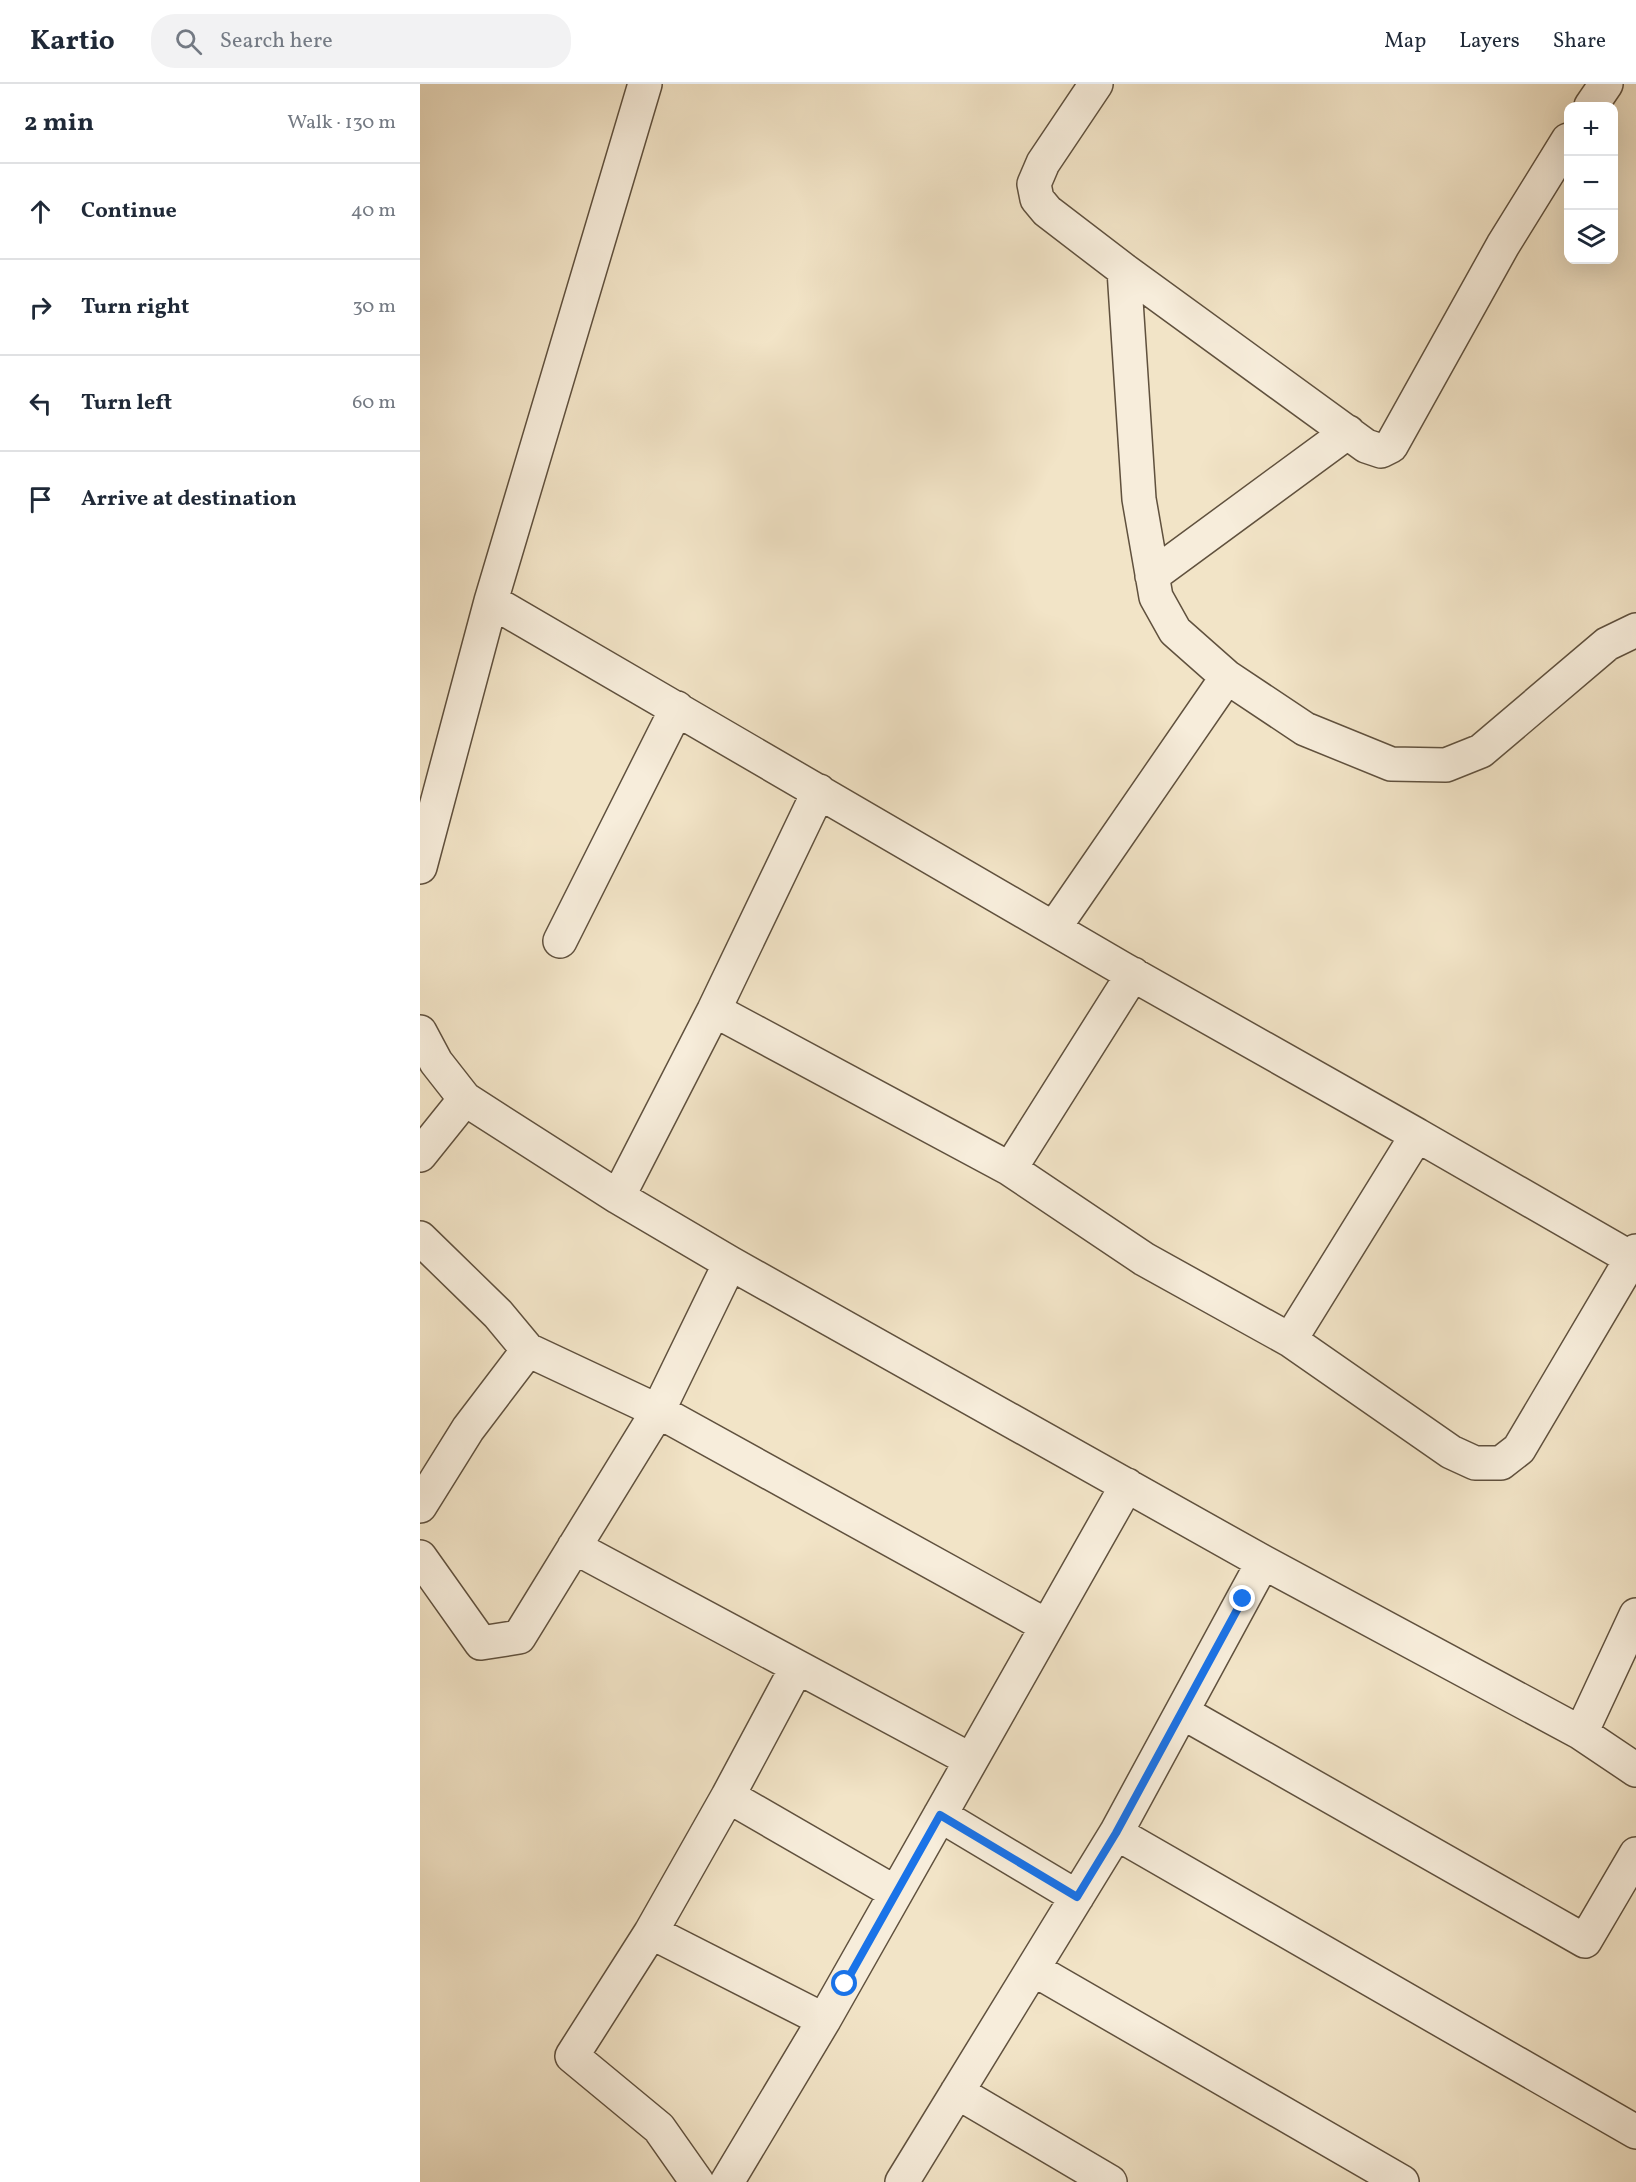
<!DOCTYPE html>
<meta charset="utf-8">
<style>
:root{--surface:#fff;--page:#f2f2f3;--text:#1f2937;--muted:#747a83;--line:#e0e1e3}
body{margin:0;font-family:Vollkorn,serif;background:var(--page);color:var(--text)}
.controls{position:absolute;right:18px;top:18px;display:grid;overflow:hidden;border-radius:12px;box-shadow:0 6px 24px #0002}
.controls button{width:54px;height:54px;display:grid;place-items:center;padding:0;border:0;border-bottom:2px solid var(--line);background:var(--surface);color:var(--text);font:30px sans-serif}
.stop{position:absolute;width:18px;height:18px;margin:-14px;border:4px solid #1a73e8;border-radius:50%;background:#fff}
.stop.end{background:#1a73e8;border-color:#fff;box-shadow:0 2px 6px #0008}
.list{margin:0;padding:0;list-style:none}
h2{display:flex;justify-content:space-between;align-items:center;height:78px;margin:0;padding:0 24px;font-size:26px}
h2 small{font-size:20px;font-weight:400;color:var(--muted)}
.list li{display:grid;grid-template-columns:39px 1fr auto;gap:18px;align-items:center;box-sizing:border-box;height:96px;padding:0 24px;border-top:2px solid var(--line)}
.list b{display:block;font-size:22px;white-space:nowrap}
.list em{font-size:20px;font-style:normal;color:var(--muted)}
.icon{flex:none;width:33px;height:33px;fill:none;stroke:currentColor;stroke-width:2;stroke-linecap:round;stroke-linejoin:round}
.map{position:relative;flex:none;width:1216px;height:2098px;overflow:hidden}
header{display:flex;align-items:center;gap:36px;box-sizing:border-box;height:84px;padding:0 30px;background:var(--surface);border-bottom:2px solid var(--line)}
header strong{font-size:28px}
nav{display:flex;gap:33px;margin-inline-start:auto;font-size:21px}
.search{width:420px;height:54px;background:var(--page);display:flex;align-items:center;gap:15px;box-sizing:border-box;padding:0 21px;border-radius:24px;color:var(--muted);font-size:22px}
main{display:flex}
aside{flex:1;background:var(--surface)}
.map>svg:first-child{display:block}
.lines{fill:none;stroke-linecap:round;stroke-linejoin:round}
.minor-casing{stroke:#60513e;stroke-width:36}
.minor{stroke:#f7eddb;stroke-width:33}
.route{stroke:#1a73e8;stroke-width:8}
</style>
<header>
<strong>Kartio</strong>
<div class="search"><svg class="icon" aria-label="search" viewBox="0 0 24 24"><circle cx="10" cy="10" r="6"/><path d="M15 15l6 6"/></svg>Search here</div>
<nav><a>Map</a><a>Layers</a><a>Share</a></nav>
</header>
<main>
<aside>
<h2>2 min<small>Walk · 130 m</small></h2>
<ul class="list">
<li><svg class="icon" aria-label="ahead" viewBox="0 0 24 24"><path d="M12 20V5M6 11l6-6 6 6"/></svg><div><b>Continue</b></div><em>40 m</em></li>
<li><svg class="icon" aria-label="right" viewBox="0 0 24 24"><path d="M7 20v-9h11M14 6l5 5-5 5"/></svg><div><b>Turn right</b></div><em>30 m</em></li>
<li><svg class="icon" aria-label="left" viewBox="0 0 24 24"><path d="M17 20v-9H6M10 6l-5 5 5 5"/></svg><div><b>Turn left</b></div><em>60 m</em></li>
<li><svg class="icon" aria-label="arrive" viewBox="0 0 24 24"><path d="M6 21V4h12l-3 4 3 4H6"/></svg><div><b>Arrive at destination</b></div></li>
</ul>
</aside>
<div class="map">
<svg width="1216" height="2098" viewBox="0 0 1216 2098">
<rect width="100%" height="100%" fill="#f2e4c7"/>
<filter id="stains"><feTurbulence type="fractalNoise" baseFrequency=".00333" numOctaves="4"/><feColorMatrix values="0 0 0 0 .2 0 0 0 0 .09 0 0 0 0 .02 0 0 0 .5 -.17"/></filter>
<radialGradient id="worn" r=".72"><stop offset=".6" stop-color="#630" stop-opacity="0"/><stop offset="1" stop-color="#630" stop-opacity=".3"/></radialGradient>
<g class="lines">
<!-- minor casing -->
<g class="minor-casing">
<path id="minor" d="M676,0L623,79L614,100L617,115L627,127L704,186L946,362L961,367L971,362L1083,161L1148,56
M1171,22L1186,0
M704,186L719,415L736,513L755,547L807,593L885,645L971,680L1026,681L1061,667L1187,560L1216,546
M732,492L928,348
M71,517L703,885L997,1051L870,1256L724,1175L590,1085L294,926L198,1113
M0,783L71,517L225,0
M634,844L807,593
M140,857L257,624
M294,926L399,707
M0,948L16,978L45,1015L198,1113L310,1179L843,1478L1161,1649L1216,1686
M997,1051L1216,1177
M0,1071L45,1015
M590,1085L713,890
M0,1154L78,1230L108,1266L48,1345L0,1422
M870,1256L1031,1368L1055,1379H1081L1099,1365L1216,1167
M108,1266L238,1327L627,1542
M154,1463L551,1676
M0,1473L61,1559L99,1553L238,1327L310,1179
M762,1628L1165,1857L1216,1770
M1161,1649L1216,1531
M308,1712L377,1583
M520,1731L657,1813
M696,1749L1216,2048
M231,1848L152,1972L239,2044L277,2098
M613,1885L982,2098
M404,1936L231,1848L308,1712L476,1809
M537,2008L690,2098
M307,2098L404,1936L707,1401
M482,2098L696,1749L843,1478"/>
</g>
<!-- minor -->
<use href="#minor" class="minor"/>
</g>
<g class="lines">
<!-- route -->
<path class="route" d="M425,1900L520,1731L657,1813L696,1749L823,1515"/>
</g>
<rect width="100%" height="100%" filter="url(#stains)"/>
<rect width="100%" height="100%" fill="url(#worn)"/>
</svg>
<div class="controls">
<button>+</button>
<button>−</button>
<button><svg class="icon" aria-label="layers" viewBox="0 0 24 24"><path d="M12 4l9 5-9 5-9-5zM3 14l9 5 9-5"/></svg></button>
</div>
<div class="stop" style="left:425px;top:1900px"></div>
<div class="stop end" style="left:823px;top:1515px"></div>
</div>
</main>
